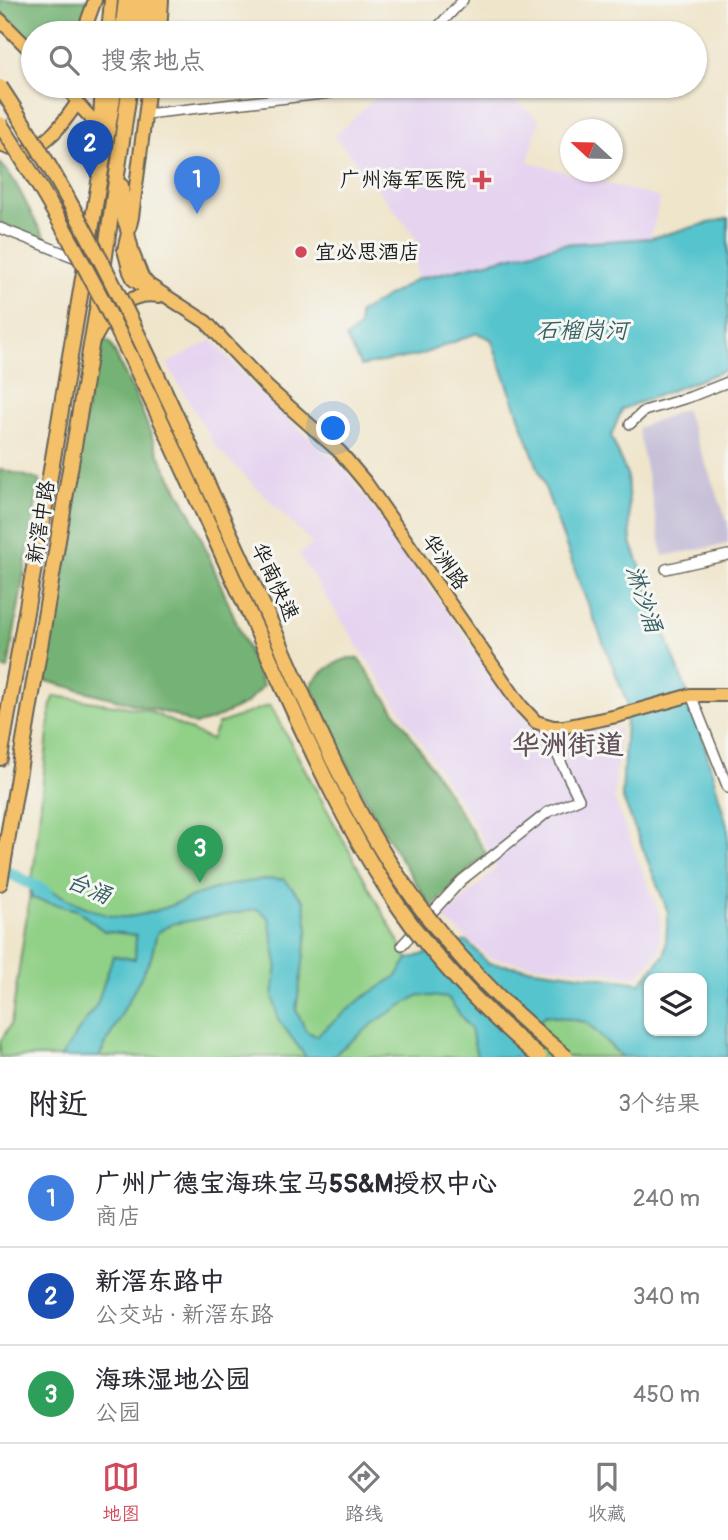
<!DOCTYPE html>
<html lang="zh">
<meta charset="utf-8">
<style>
:root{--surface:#fff;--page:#f7f7f7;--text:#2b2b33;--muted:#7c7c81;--line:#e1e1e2;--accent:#d1495b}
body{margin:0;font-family:Pangolin,"LXGW WenKai TC",sans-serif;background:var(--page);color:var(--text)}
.controls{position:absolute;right:21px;bottom:21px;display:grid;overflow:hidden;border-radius:14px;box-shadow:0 2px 5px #0004}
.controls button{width:63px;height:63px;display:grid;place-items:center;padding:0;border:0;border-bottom:2px solid var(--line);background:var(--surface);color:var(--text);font:35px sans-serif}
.compass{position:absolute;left:560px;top:119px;width:63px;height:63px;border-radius:50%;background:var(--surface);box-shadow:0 2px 5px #0004;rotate:292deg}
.you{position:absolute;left:334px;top:429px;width:24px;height:24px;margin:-18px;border:5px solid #fff;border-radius:50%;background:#1a73e8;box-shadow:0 0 0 10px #1a73e833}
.badge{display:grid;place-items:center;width:46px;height:46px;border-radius:50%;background:var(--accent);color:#fff;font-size:23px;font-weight:700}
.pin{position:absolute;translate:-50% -58px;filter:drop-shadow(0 2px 4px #0008)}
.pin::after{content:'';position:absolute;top:37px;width:24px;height:21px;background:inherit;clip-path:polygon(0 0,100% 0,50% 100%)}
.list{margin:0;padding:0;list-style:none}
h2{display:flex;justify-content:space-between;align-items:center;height:91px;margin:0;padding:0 28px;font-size:30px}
h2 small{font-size:23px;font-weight:400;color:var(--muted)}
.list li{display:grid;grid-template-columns:46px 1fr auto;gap:21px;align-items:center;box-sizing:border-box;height:98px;padding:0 28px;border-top:2px solid var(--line)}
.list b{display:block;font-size:26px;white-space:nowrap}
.list p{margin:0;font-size:23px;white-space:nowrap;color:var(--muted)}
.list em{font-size:23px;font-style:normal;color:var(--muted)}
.icon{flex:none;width:38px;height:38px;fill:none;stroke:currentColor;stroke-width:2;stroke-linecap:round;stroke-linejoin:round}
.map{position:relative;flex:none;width:728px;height:1057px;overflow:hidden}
.search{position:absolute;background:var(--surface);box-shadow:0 2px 5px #0004;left:21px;right:21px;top:21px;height:77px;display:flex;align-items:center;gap:18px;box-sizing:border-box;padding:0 24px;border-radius:38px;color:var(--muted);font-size:26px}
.sheet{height:385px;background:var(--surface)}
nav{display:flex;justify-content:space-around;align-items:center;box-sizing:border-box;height:98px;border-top:2px solid var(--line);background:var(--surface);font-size:19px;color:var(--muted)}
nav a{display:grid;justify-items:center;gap:4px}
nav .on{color:var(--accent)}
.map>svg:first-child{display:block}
.built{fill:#e5d3f0}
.industrial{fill:#c7c0d8}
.green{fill:#91d087;stroke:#567652;stroke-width:2}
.forest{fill:#74b274;stroke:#486748;stroke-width:2}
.water{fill:#57c4cd;stroke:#3a7074;stroke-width:2;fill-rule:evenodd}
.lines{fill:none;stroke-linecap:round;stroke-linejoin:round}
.river{stroke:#57c4cd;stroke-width:12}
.minor-casing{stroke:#666259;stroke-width:12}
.major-casing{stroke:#666259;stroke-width:16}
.highway-casing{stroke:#666259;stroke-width:18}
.minor{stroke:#fff;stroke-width:9}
.major{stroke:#f4c16a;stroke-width:12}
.highway{stroke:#f4c16a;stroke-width:14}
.highway-bridge-casing{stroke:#666259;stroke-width:18;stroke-linecap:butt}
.highway-bridge{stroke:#f4c16a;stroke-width:14}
.poi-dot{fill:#d1495b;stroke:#f6f6f2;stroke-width:2.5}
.labels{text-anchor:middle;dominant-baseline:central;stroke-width:6;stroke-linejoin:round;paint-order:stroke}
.poi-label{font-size:21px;fill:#1c1c1c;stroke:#f6f6f2;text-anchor:end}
.street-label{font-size:21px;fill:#1c1c1c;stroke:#f6f6f2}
.water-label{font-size:23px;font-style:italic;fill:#345f63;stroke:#f6f6f2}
.district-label{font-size:28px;font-weight:bold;fill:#62505b;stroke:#f6f6f2}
</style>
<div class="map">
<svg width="728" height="1057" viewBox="0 0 728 1057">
<rect width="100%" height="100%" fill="#f6f6f2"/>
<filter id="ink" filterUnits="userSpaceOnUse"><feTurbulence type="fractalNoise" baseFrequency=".0143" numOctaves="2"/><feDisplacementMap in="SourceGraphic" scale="14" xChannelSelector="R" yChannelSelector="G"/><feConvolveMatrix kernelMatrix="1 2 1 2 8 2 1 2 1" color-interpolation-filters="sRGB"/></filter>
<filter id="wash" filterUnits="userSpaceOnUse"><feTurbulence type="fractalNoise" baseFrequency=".00686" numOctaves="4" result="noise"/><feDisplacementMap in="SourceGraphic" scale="28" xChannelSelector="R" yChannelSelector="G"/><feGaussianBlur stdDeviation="1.57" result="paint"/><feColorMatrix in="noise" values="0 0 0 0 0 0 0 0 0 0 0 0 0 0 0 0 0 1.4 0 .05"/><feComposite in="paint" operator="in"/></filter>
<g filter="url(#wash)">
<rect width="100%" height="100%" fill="#efe5cb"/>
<!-- built -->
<path class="built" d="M388,86H497L539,120L528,162L660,198L651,238L560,245L417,279L416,237L335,136Z
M212,340L258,392L346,471L520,713L535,727L555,733L620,728L614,799L660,915V952L637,976L527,964L490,958L444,918L497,868L475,825L299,555L313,544L216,447L167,364Z"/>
<!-- industrial -->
<path class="industrial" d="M685,409L728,523V544L663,556L638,428Z"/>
<!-- green -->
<path class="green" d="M55,696L147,710L211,740L218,724L270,705L408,959L434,987L546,1015L586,1022L622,1057H0V1042L11,1024L35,859L51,704Z"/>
<!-- forest -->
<path class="forest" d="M0,0H91L78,33H33V46L0,11Z
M0,163C23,186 29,218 49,242L0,223Z
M104,339L110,343L137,399L160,457L192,516L263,686L247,703L212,720L194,725L171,714L43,680L95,355L100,341Z
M0,469L40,480L8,669L0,668Z
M349,658H358L407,729L486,853L432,907C384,838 345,764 311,686C318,673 335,662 349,658Z"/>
<!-- water -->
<path class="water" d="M728,218V369L622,409L611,436L627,475L631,542L698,722L728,829V1057H622L586,1022L546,1015L525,1034L532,1057H477L471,1030L448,998L419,995L378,1020L331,1057H306L278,1019L273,995L277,964L269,918L258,909L172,924L157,933L151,958L99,1057H61L97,1004L113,956L135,959L136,935L104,931L77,910L31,898L34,882C54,891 97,916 118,917C145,919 180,901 205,892C231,883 256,879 284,879L304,901L308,929L296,1010L306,1031L316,1036L361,999L397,976L408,959L467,941L488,963L641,983L665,954L668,912L622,796L627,702L580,584L491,339L477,333L420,355L361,366L346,338L359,327V313L417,279L563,244L651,238ZM649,978H702V1031H649Z"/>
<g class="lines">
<!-- river -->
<path class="river" d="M0,868L47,892"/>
</g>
</g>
<g filter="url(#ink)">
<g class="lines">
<!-- minor casing -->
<g class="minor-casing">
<path id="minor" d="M432,33L463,0
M146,114L331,93L358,86
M0,228L81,260
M630,424L644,411L690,397L728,382
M666,569L728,555
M691,695L728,788
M402,945L462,880L548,812L579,799L542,724"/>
</g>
<!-- major casing -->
<g class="major-casing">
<path id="major" d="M0,20L33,53
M83,33L95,0
M108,33L111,0
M148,33L152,0
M160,33L162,0
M70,86L77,103L91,118L96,131
M0,145L23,153C48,144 63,124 77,103
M97,166L102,86
M125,221L133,254L142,277L149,285L206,322L267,387L340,452L366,483L521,706L536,722L553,727H564L617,716L691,695H728
M144,287L134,280L130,272L124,250L132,217L149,86
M95,338C108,313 128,291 159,296"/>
</g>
<!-- highway casing -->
<g class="highway-casing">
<path id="highway" d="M122,33L126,0
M136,33L140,0
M121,186L125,221
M0,758L46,500L115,86
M0,883L97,310L130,86"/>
</g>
<!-- minor -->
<use href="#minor" class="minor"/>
<!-- major -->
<use href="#major" class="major"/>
<!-- highway -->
<use href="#highway" class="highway"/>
<!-- highway-bridge casing -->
<g class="highway-bridge-casing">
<path id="highway-bridge" d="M0,87C106,247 179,425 260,599C300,686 336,778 387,859C435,935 496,1000 566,1057
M0,124C104,280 176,455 254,624C296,715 334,808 389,892C429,954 483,1010 539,1057"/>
</g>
<!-- highway-bridge -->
<use href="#highway-bridge" class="highway-bridge"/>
</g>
</g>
<!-- markers -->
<g class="poi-dot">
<path d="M478.5 169.5h7v7h7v7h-7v7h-7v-7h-7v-7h7z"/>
<circle cx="301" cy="252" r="7"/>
</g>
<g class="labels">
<!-- poi labels -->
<g class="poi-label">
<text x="466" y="180">广州海军医院</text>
<text x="315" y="252" text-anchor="start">宜必思酒店</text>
</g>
<!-- street labels -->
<g class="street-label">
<text transform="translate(41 522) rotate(-81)">新滘中路</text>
<text transform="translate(445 562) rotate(55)">华洲路</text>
<text transform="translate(275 582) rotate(65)">华南快速</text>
</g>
<!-- water labels -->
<g class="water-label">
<text x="582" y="330">石榴岗河</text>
<text transform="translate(644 599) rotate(72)">淋沙涌</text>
<text transform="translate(89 888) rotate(24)">台涌</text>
</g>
<!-- district labels -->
<g class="district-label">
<text x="568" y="745">华洲街道</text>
</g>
</g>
</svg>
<div class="controls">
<button><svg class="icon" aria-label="layers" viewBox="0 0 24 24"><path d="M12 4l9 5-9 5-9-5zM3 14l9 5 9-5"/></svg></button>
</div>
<svg class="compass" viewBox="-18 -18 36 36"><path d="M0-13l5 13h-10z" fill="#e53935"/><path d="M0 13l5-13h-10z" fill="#7c7c81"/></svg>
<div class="you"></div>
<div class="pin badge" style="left:197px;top:214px;background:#3f7fe0">1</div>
<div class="pin badge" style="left:90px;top:178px;background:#1a4fb4">2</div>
<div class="pin badge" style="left:200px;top:883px;background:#2e9e5b">3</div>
<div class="search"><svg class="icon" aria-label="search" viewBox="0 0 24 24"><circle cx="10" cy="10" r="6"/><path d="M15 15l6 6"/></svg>搜索地点</div>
</div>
<section class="sheet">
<h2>附近<small>3个结果</small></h2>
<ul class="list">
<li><span class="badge" style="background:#3f7fe0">1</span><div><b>广州广德宝海珠宝马5S&amp;M授权中心</b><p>商店</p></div><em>240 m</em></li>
<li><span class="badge" style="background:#1a4fb4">2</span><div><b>新滘东路中</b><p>公交站 · 新滘东路</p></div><em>340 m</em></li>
<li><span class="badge" style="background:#2e9e5b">3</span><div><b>海珠湿地公园</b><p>公园</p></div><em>450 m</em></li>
</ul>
</section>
<nav>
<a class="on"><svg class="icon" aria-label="map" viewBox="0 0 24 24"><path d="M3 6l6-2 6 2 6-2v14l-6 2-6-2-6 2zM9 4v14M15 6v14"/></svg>地图</a>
<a><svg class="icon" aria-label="directions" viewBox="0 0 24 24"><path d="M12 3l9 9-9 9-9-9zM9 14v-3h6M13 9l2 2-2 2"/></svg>路线</a>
<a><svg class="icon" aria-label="saved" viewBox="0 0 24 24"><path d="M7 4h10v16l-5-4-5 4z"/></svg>收藏</a>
</nav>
